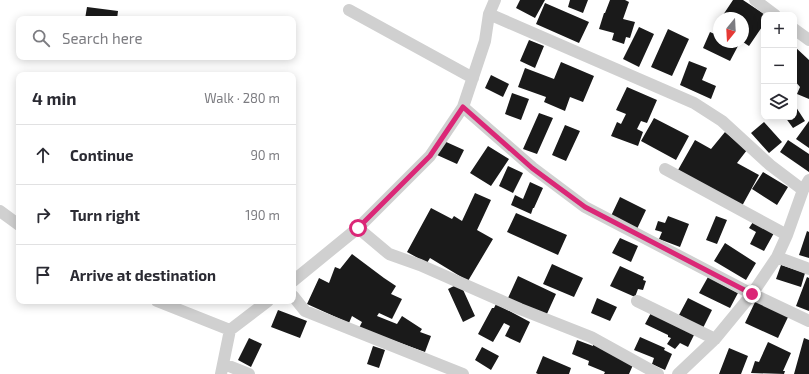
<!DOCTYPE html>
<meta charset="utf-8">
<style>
:root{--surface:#fff;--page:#f7f7f7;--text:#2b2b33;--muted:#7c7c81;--line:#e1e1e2}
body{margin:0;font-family:"Exo 2",sans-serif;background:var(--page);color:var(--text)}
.controls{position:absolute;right:12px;top:12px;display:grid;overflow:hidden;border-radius:8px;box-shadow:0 2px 10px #0003}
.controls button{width:36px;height:36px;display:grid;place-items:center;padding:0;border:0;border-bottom:1px solid var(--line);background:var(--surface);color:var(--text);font:20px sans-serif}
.compass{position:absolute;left:713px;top:12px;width:36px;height:36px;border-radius:50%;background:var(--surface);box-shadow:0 2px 10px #0003;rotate:198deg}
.stop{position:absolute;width:12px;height:12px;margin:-9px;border:3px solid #db2777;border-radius:50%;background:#fff}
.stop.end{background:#db2777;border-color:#fff;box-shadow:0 1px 4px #0008}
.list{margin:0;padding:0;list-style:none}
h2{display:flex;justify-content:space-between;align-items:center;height:52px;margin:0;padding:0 16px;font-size:17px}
h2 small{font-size:13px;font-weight:400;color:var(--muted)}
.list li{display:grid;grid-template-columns:26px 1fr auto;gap:12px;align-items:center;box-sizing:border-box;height:60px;padding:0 16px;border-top:1px solid var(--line)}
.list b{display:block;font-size:15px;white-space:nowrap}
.list em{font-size:13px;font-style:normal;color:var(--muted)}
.icon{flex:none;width:22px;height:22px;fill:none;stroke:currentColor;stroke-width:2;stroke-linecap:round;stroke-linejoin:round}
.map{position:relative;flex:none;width:809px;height:374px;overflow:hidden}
.search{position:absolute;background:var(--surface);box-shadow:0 2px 10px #0003;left:16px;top:16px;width:280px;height:44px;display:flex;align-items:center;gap:10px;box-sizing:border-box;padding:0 14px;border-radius:8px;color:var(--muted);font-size:15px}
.panel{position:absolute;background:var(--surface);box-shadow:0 2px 10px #0003;left:16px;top:72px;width:280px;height:232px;border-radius:8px}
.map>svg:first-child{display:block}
.building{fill:#1a1a1a}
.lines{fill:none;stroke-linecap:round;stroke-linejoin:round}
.street{stroke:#d0d0d0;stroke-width:12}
.route{stroke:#db2777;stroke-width:5}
</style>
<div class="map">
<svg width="809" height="374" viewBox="0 0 809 374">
<rect width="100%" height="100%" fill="#fff"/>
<!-- building -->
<path class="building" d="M520,0H545L535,18L516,8Z
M570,0H588L583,13L568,7Z
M610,0H625L629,2L623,19L635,22L630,38L626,37L624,44L612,40L614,33L599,29L604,13H605Z
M733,0H743L764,14V24L749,46L743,42V18H721Z
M545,3L589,22L579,43L536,24Z
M87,7L118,11L117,19H85Z
M639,27L654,34L639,67L623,59Z
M668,29L689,39L672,76L651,67Z
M710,32L719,36V42H731L738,46L730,61L703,48Z
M529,40L544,46L535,68L520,61Z
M794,46L809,60V99L797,94L800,87L794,80Z
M689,61L707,68L702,80L716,86L711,99L680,85Z
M561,62L594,76L583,102L570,97L565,111L544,102L546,97L518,87L525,68L554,79Z
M491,75L509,84L503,97L485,88Z
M627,87L657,100L647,123L641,121L637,129L643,132L638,146L611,136L617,122L621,124L626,114L616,110Z
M512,93L529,99L521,120L505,114Z
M794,104L805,121L793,128L785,117H794Z
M539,113L553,118L537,154L523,149Z
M654,118L689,136L676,160L641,141Z
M809,121V148L796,139Z
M764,122L782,142L769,153L751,133Z
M565,125L580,131L566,161L552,155Z
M725,132L747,150L737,163L759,175L742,206L678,170L695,140L711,149Z
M788,140L809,154V172L780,152Z
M444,141L464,150L457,164L437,155Z
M488,146L509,159L491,186L470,173Z
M508,166L523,173L513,193L499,186Z
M763,172L788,187L777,205L752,189Z
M530,182L543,188L534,208H533L531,214L511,205L515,195L523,199Z
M475,193L491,200L477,230L493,239L468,281L430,258L427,263L407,252L431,208L452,219L454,216L462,221Z
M620,197L646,210L637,229L611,216Z
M516,213L567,235L558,255L507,232Z
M668,216L689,224L680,247L659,239L662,232L655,230L658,221L665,223Z
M716,216L727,220L717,244L706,240Z
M753,222L774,233L764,251L750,244L756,232L749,228Z
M807,231L809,232V258L799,255Z
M620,238L638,246L631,262L612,253Z
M725,243L756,263L746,280L714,261Z
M352,254L384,278L396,286L391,294L402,299L392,319L379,313L377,316L397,324L402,316L422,329L420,332L431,336L425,352L359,328L362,322L352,316L349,323L307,304L319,278L329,283L335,267L340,269Z
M552,264L583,278L574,297L543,284Z
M781,265L805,273L801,287L776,279Z
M620,266L644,277L643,280L646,281L643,290L638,289L635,297L610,286Z
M518,276L556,294L546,316L508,298Z
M708,277L738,293L730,308L699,293Z
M807,277L809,278V311L796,306Z
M460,283L475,316L463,322L448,289Z
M597,298L617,307L610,321L591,313Z
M688,298L712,310L703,328L679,315Z
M756,300L789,315L778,338L745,323Z
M496,304L530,322L520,343L505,336L510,326L504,323L493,342L478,334L492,308H494Z
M278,310L307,321L300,338L271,327Z
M652,311L695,333L688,347L680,343L675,349L667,344L671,338L668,337V335L645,324Z
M640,337L665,348L664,350L672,354L665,370L652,364L654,358L634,350Z
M249,338L262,344L251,367L238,360Z
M804,338L809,340V374H794Z
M577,340L593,346V344L633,365L629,374H604L605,372L588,365L589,361L572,354Z
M768,342L791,353L783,371H785L784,374L751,373L755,361L759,362Z
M373,346L385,350L379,368L367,364Z
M482,347L499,356L491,370L475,360Z
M729,348L748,356L741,374H719Z
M543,356L571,368L569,374H538L536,373Z"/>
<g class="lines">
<!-- street -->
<path class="street" d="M755,0L775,15
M349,10L473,78
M489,14L694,103L722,121L770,165L803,190
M794,29L809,40
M463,107L533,168L585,207L752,294L809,321
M665,169L787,235
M0,211L19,225
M358,228L389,254L420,265L520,309L591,337L658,374
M777,257L809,269
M293,281L358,228L430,156L463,107L485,41L489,14L495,0
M293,296L305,311L463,374
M157,301L230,330L268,301
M637,301L715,339
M224,364L249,374
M221,374L230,330
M678,374L715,339L752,294L777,257L787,235L803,190L809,180"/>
</g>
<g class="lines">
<!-- route -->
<path class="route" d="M358,228L430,156L463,107L532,168L585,207L752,294"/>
</g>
</svg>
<div class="controls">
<button>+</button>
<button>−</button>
<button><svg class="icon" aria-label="layers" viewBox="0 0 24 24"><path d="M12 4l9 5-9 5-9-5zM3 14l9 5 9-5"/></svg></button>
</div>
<svg class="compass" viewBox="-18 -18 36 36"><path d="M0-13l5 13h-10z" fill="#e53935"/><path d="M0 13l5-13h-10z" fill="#7c7c81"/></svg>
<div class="stop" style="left:358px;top:228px"></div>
<div class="stop end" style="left:752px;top:294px"></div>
<div class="search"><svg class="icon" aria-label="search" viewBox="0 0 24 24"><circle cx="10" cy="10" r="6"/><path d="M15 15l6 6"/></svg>Search here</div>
<section class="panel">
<h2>4 min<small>Walk · 280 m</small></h2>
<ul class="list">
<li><svg class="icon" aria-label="ahead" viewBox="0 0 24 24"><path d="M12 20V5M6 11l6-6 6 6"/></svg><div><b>Continue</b></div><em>90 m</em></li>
<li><svg class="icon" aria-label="right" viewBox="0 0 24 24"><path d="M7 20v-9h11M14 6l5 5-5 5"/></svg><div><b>Turn right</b></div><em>190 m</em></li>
<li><svg class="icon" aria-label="arrive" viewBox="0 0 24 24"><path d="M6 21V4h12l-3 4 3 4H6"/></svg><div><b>Arrive at destination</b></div></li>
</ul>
</section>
</div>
